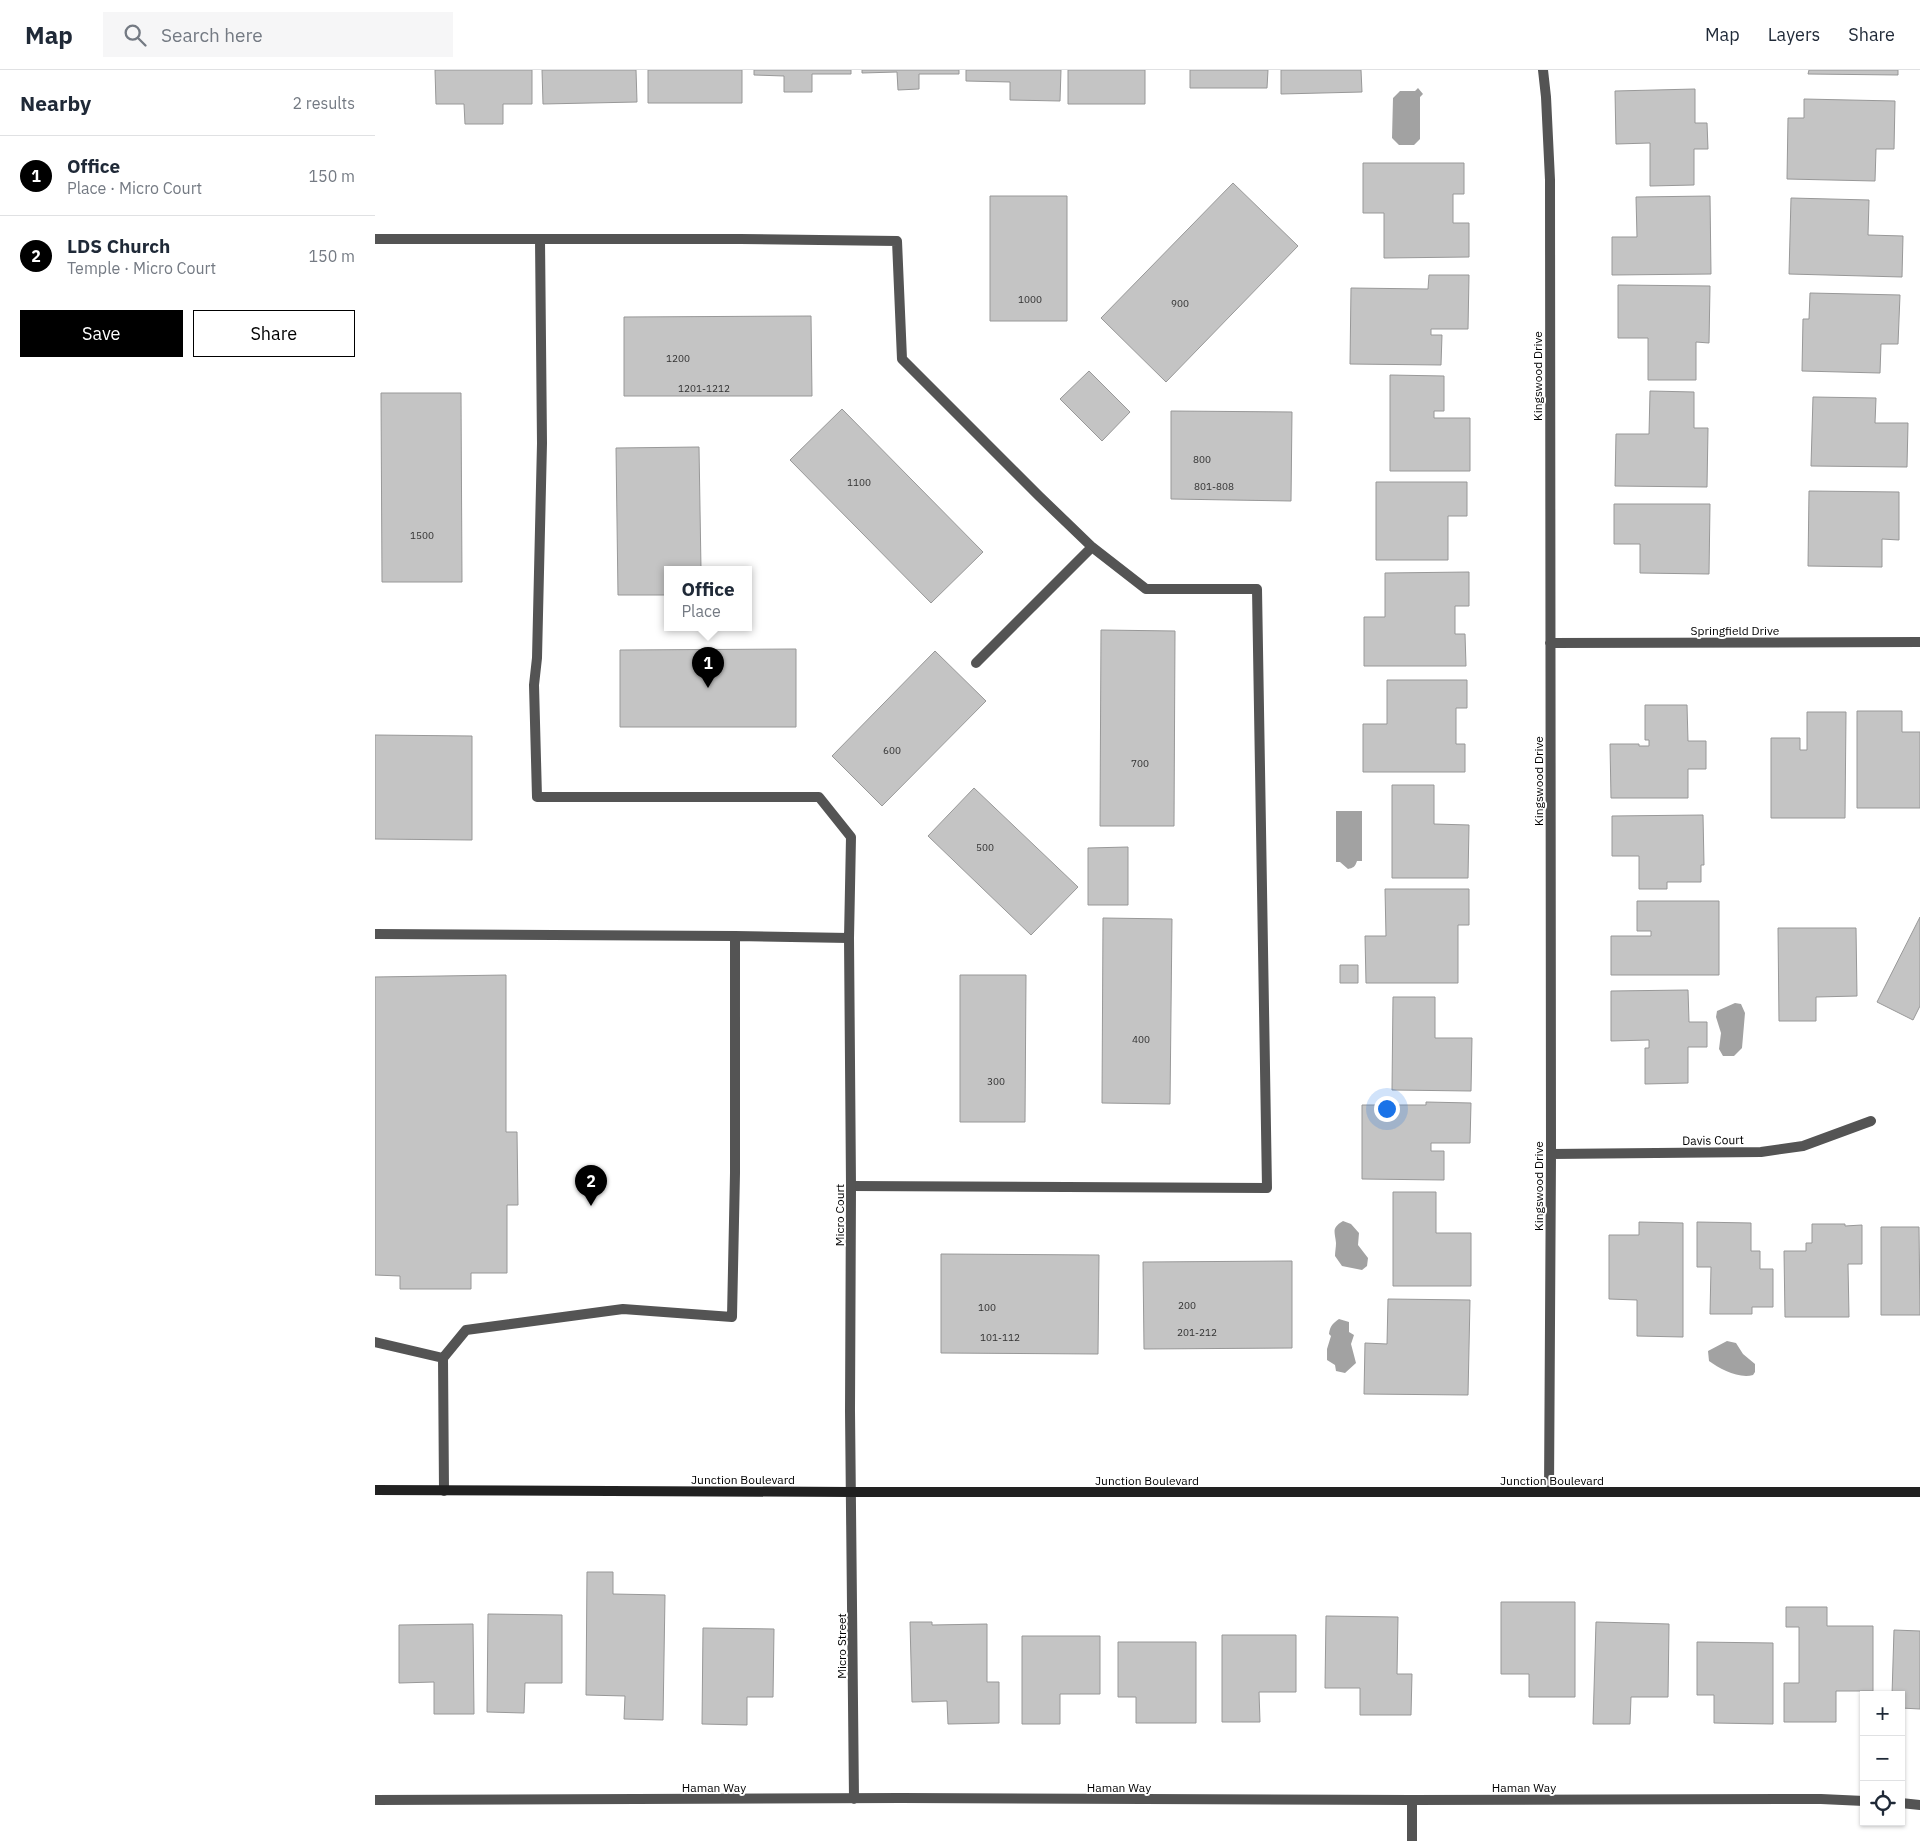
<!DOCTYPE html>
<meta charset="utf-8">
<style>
:root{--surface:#fff;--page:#f6f6f7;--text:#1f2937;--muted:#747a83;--line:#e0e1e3;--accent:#000}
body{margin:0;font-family:"IBM Plex Sans",sans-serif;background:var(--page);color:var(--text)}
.controls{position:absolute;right:15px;bottom:15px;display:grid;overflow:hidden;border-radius:0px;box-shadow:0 1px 4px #0004}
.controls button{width:45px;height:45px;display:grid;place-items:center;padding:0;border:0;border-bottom:1px solid var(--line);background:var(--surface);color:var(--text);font:25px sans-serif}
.you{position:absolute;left:1011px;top:1038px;width:18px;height:18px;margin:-12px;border:4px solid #fff;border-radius:50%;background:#1a73e8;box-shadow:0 0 0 8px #1a73e833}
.badge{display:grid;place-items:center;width:32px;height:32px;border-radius:50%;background:var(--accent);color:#fff;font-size:16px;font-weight:700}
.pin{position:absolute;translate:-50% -41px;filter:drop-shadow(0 1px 2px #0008)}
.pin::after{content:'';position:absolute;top:26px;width:18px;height:15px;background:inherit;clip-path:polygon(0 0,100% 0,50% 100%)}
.popup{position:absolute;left:289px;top:496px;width:88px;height:65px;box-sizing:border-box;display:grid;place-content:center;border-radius:0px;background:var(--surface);filter:drop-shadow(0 1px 4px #0005);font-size:16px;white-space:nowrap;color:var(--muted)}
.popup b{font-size:19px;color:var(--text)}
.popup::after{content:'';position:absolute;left:50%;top:100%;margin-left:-10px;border:10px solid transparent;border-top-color:var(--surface)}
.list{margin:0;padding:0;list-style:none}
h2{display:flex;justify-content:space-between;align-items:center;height:65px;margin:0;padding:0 20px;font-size:21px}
h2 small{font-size:16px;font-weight:400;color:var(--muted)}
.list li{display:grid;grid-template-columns:32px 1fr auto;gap:15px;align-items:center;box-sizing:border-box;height:80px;padding:0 20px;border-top:1px solid var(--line)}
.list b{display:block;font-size:19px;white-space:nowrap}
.list p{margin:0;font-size:16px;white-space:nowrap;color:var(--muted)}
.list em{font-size:16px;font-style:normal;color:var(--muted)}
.actions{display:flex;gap:10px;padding:15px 20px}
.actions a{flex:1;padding:11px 0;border:1px solid var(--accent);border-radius:0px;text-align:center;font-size:18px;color:var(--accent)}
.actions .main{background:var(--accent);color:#fff}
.icon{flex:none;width:28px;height:28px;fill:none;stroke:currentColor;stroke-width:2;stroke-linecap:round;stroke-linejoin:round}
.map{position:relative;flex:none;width:1545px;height:1771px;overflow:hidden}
header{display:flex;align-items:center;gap:30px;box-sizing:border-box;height:70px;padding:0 25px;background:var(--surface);border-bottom:1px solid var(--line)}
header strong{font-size:24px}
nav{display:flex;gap:28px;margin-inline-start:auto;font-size:18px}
.search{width:350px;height:45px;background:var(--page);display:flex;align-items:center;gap:12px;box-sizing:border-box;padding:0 18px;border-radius:0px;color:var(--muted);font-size:19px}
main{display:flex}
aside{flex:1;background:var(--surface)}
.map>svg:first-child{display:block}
.water{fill:#a2a2a2}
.building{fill:#c4c4c4;stroke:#989898}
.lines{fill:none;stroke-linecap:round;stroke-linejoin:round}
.service{stroke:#545454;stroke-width:10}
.minor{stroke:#545454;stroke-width:10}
.secondary{stroke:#212121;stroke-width:10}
.labels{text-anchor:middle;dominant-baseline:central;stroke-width:4;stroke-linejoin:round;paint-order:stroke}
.number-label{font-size:10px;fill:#313131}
.street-label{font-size:12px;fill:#000;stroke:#fff}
</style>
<header>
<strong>Map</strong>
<div class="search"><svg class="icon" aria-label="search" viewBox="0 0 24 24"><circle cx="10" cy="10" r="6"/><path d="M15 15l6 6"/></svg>Search here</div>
<nav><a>Map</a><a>Layers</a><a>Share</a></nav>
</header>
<main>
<aside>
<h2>Nearby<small>2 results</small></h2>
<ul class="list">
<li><span class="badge">1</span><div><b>Office</b><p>Place · Micro Court</p></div><em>150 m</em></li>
<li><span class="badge">2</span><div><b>LDS Church</b><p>Temple · Micro Court</p></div><em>150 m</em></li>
</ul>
<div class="actions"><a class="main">Save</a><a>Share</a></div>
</aside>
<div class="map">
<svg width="1545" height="1771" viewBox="0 0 1545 1771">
<rect width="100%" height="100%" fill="#fff"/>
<!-- water -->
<path class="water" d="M1043,18L1048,24L1045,27V69L1039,75H1024L1017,68L1018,28L1025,21H1040Z
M961,741H987V791H982C980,797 978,798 973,799L965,792H961Z
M1360,933L1366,934L1370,943L1367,978L1359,986H1348L1344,979L1346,963L1341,947L1342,941Z
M968,1151L976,1154L984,1163L983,1175L993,1188L992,1196L987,1200L967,1196L960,1186C960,1182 961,1177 961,1173C960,1162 956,1158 968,1151Z
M964,1249L974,1252V1262L979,1265L976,1274L981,1293L970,1303L961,1301L960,1295L952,1290V1279L956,1266L954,1264C955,1256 958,1253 964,1249Z
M1352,1271L1361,1273L1368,1284L1380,1294V1302L1378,1305C1364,1309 1345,1299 1334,1291L1333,1281Z"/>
<!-- building -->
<path class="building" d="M60,0H157V34H128V54H90L89,34H61Z
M167,0H261L262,32L168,34Z
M273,0H367V33H273Z
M379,0H476V4H437V22H409V6L379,5Z
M487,0H584V4H544V19L523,20L522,2L487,3Z
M591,0H686L685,31L635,30V12L591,11Z
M693,0H770V34H693Z
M815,0H893L892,18H815Z
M906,0H986L987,22L906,24Z
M1434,0H1523V5L1433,4Z
M1320,19V53H1332L1333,79H1319V115L1275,116V73L1241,74L1240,21Z
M1429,29L1520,31L1519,79H1501L1500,111L1412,109L1413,48H1429Z
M988,93H1089V124H1078V153H1094V187L1009,188V143H988Z
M858,113L923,176L791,312L726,248Z
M615,126H692V251H615Z
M1335,126L1336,204L1237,205V167H1262L1261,127Z
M1416,128L1494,130L1493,165L1528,166L1527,207L1414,204Z
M1054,205H1094L1093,259H1056V265H1067L1066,295L975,294L976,218L1053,219Z
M1243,215L1335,216L1334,273L1321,272V310H1273V268H1243Z
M1435,223L1525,225L1523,274H1506L1505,303L1427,301L1428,249H1434Z
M436,246L437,326H249V247Z
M714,301L755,342L727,371L685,329Z
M1015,305L1069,306V341H1059V348H1095V401H1015Z
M1275,321L1319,322V358H1333L1332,417L1240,416L1241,364H1274Z
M6,323H86L87,512H7Z
M1438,327L1501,328L1500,353H1533L1532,397L1436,396Z
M467,339L608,482L556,533L415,390Z
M796,341L917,342L916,431L796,429Z
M324,377L326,499H293V525H243L241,378Z
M1001,412H1092V446H1073V490H1001Z
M1434,421L1524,422V470L1507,469V497L1433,496Z
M1239,434H1335L1334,504L1265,503V474H1239Z
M1094,502V536H1080V564H1090L1091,596H989V547H1010V503Z
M726,560L800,561L799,756H725Z
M421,579V657H245V580Z
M560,581L611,631L507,736L457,686Z
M1012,610H1092V638H1081V674H1090V702H988V654H1012Z
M1270,635H1312L1313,671H1331V699H1313V728H1236L1235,674H1264V676H1274V670H1270Z
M1482,641H1527V662H1545V738H1482Z
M1432,642H1471L1470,748H1396V668H1425V680H1432Z
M0,665L97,666V770L0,769Z
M1017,715H1059V754L1094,755L1093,808H1017Z
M599,718L703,817L656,865L553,766Z
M1328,745L1329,795H1326V812H1292V819H1264V786H1237V746Z
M753,777V835H713V778Z
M1010,819H1094V855H1083V913H991L990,866H1011Z
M1262,831H1344V905H1236V866H1276V861H1262Z
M1545,847V936L1538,950L1502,932Z
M728,848L797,849L795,1034L727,1033Z
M1403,858H1481L1482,926L1441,927V951H1404Z
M965,895H983V913H965Z
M131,905V1062H142L143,1135H132V1203H96V1219H25V1206L0,1205V907Z
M585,905H651L650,1052H585Z
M1313,920L1314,952H1332V977H1313V1013L1270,1014V978H1274V970L1236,971V921Z
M1018,927H1060V968H1097L1096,1021L1017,1020Z
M1051,1032L1096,1033L1095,1073H1056V1081H1069V1110L987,1109V1035H1051Z
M1018,1122H1061V1163H1096V1216H1018Z
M1264,1152L1308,1153V1267L1262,1266V1230L1234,1229V1165H1264Z
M1322,1152L1376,1153V1181H1385V1199H1398V1237H1377V1244H1335L1336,1197H1322Z
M1437,1154H1470V1156L1487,1155V1194H1473L1474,1247H1410L1409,1181H1431V1173H1437Z
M1506,1157H1544L1545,1245H1506Z
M566,1184L724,1185L723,1284L566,1283Z
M917,1191V1278L769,1279L768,1192Z
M1013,1229L1095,1230L1093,1325L989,1324L990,1273L1012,1274Z
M212,1502H238V1524L290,1525L288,1650L249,1649L250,1626L211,1625Z
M1126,1532H1200V1627H1154V1604H1126Z
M1411,1537H1452V1556H1498V1621H1461V1652H1409V1613H1424V1557H1411Z
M113,1544L187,1545V1613H150L149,1643L112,1642Z
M951,1546L1023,1547L1022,1604H1037L1036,1645H985V1618H950Z
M535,1552H557V1555L612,1554V1612H624V1653L573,1654L572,1631L537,1632Z
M1221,1552L1294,1554L1293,1627H1256L1255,1654H1218Z
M98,1554L99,1644H59V1612L24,1613V1555Z
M328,1558L399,1559L398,1627H372V1655L327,1654Z
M1519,1560L1545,1561V1639L1526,1638V1625H1517Z
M847,1565H921V1622H884L885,1652H847Z
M647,1566H725V1624H685V1654H647Z
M743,1572H821V1653H761V1627H743Z
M1322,1572L1398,1573V1654L1339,1653V1625H1322Z"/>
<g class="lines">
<!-- service -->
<path class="service" d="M0,169H365L522,171L527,289L664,426L717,477L771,519H882L892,1118L476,1116
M601,593L717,477
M0,864L360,866L474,868L476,767L444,727H162L159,615L162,588L167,373L165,169
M0,1272L68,1288
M69,1421L68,1288L91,1260L248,1239L357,1247L360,1103V866"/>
<!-- minor -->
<path class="minor" d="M1168,0L1171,27L1175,110L1176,1084L1174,1422
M1175,573L1545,572
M474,868L476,1116L475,1341L479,1729
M1176,1084L1386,1082L1428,1076L1496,1051
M0,1730L526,1728L1037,1730L1446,1729L1489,1731
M1526,1733L1545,1735
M1037,1771V1730"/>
<!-- secondary -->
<path class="secondary" d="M0,1420L477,1422H1545"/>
</g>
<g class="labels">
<!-- number labels -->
<g class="number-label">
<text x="655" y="229">1000</text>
<text x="805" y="233">900</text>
<text x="303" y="288">1200</text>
<text x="329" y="318">1201-1212</text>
<text x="827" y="389">800</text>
<text x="484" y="412">1100</text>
<text x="839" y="416">801-808</text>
<text x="47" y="465">1500</text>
<text x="517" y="680">600</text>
<text x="765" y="693">700</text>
<text x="610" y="777">500</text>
<text x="766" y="969">400</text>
<text x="621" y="1011">300</text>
<text x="812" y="1235">200</text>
<text x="612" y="1237">100</text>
<text x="822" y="1262">201-212</text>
<text x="625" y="1267">101-112</text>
</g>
<!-- street labels -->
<g class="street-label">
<text transform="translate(1162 306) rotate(-90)">Kingswood Drive</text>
<text x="1360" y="560">Springfield Drive</text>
<text transform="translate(1163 711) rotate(-90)">Kingswood Drive</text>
<text transform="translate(1338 1070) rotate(-1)">Davis Court</text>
<text transform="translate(1163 1116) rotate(-90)">Kingswood Drive</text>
<text transform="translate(464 1145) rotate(-90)">Micro Court</text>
<text x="368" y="1409">Junction Boulevard</text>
<text x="772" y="1410">Junction Boulevard</text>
<text x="1177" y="1410">Junction Boulevard</text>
<text transform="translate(466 1576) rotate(-90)">Micro Street</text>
<text x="339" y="1717">Haman Way</text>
<text x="744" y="1717">Haman Way</text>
<text x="1149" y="1717">Haman Way</text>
</g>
</g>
</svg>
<div class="controls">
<button>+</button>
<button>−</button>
<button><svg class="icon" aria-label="locate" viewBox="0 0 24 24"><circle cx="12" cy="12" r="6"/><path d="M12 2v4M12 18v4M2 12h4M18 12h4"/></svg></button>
</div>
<div class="you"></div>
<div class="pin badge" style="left:333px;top:618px">1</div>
<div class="popup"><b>Office</b>Place</div>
<div class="pin badge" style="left:216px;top:1136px">2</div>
</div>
</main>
